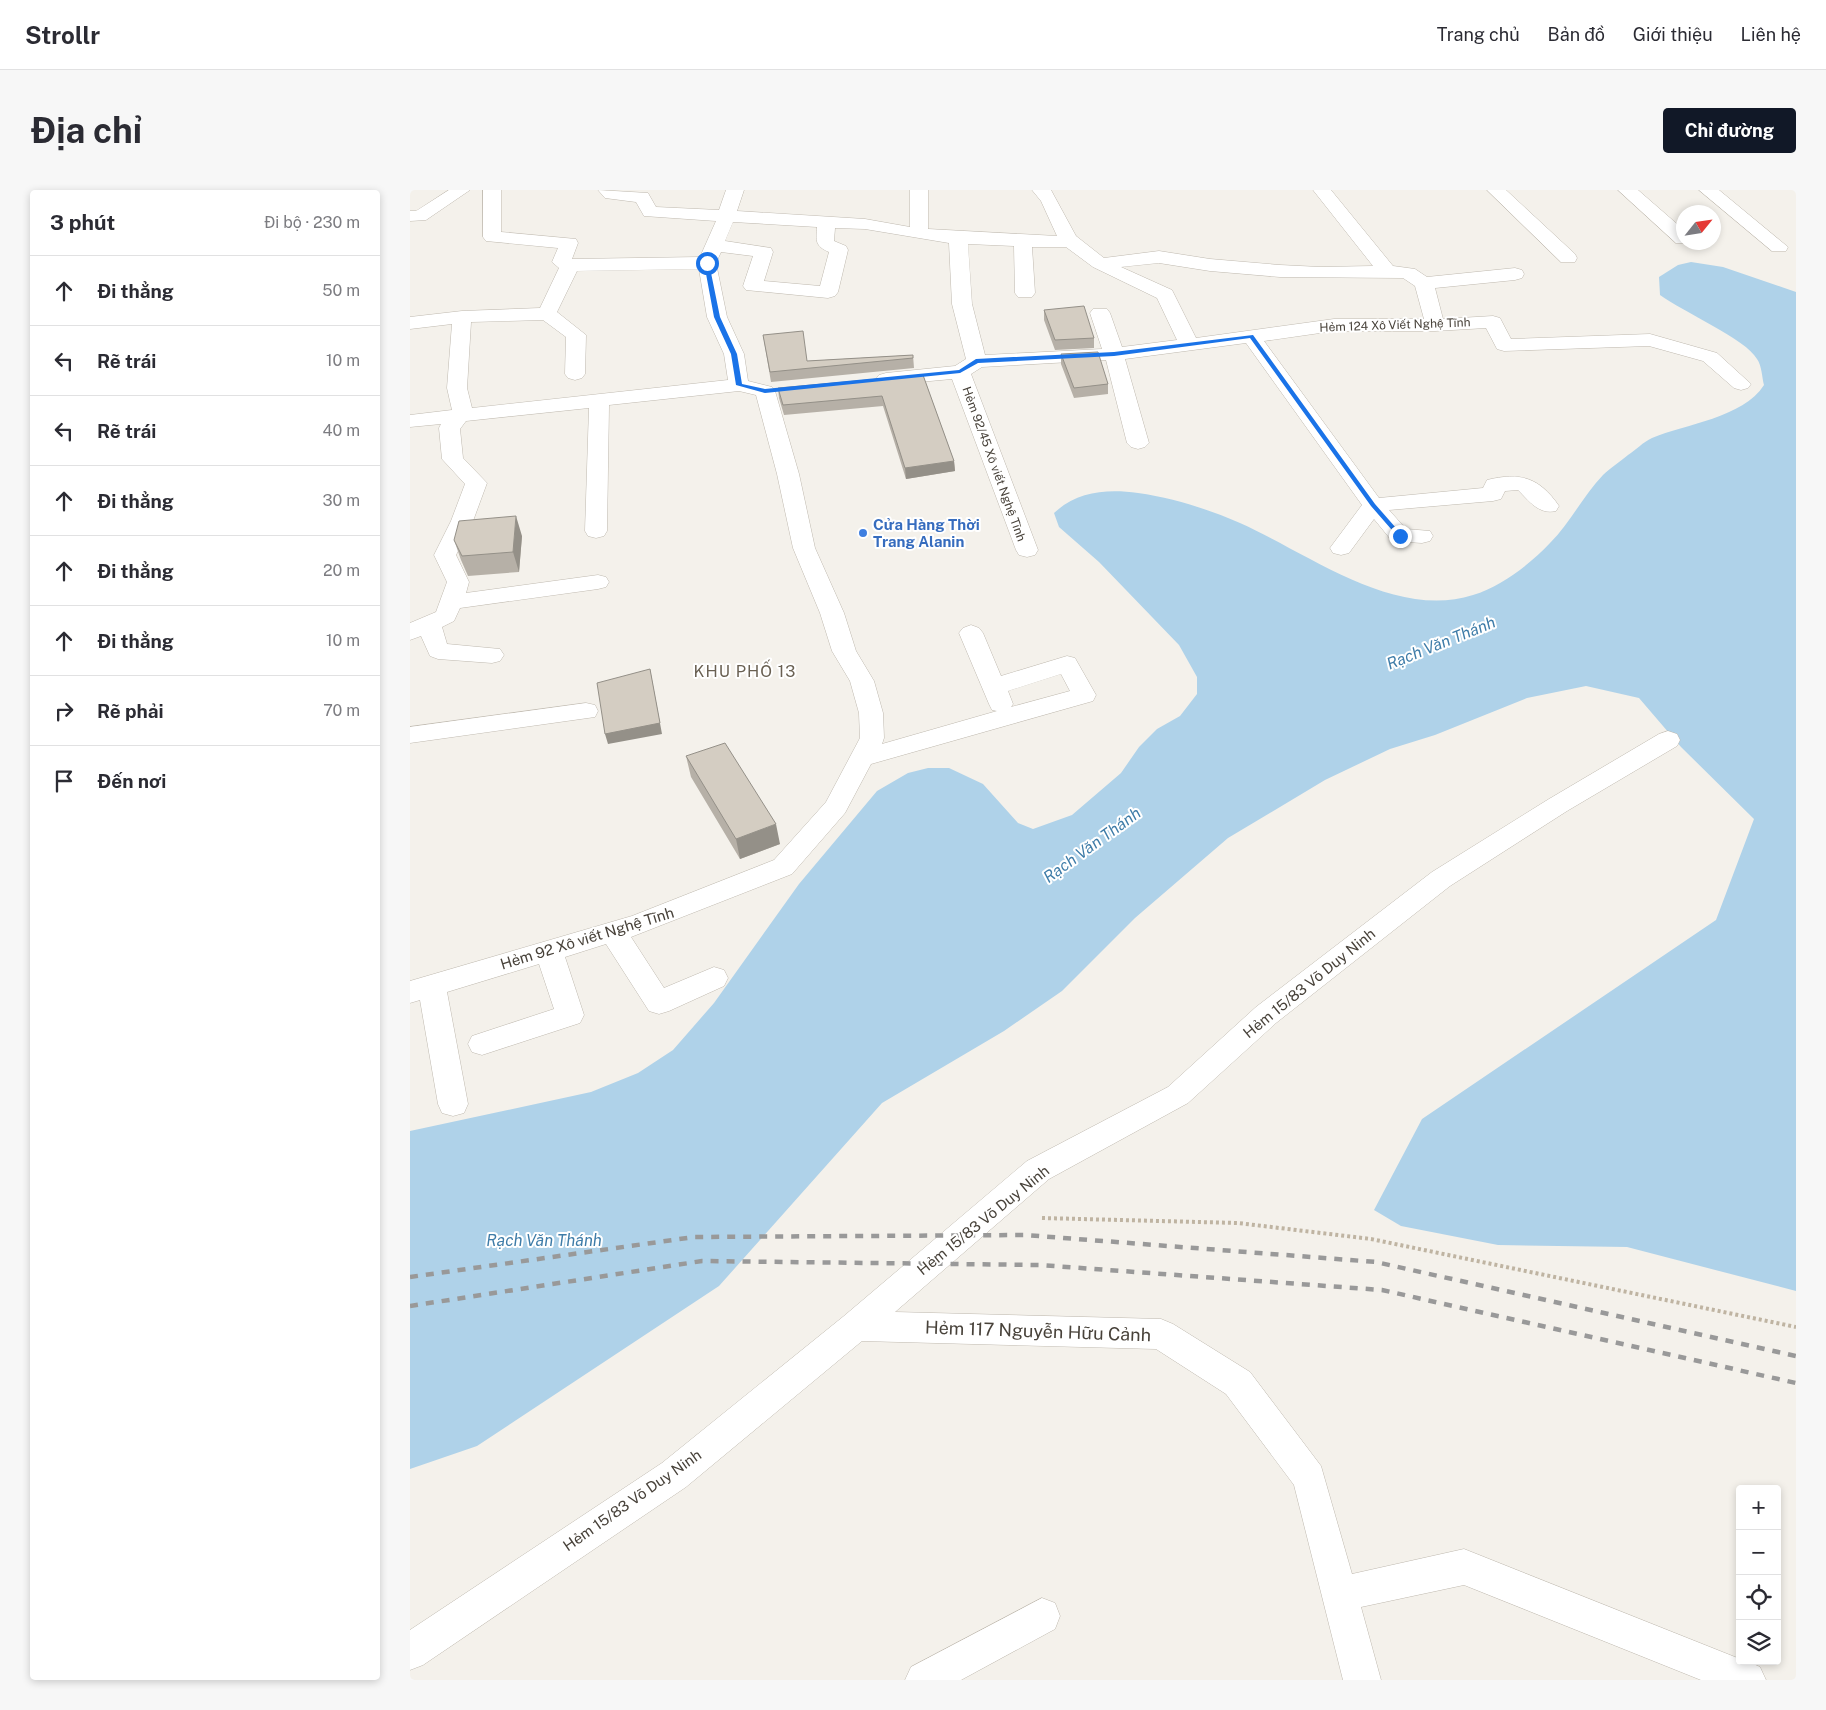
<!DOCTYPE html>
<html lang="vi">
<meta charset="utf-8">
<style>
:root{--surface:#fff;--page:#f7f7f7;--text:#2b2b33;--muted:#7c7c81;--line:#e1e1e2;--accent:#111827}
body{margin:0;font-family:"Public Sans",sans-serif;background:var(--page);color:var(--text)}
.controls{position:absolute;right:15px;bottom:15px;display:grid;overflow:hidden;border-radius:5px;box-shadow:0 2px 8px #0003}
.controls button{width:45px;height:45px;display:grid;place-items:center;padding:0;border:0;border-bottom:1px solid var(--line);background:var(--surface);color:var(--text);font:25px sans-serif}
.compass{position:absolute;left:1266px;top:15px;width:45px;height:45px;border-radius:50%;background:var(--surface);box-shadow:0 2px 8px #0003;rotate:60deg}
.stop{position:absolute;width:15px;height:15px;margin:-11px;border:4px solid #1a73e8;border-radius:50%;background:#fff}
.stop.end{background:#1a73e8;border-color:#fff;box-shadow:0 1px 5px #0008}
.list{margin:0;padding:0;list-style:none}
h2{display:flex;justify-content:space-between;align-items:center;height:65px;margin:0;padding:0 20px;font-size:21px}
h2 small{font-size:16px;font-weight:400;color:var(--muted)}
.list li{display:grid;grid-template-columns:32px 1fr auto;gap:15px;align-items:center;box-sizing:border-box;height:70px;padding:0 20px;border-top:1px solid var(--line)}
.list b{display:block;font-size:19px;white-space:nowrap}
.list em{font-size:16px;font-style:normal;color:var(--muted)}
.icon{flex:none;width:28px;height:28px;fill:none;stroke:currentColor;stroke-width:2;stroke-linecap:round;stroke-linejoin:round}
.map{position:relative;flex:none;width:1386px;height:1490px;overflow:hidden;border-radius:5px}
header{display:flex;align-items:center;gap:30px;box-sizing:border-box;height:70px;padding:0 25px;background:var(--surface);border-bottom:1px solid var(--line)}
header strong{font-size:24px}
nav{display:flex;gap:28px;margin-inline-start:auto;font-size:18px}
.intro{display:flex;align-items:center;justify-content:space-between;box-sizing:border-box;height:120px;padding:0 30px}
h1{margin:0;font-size:35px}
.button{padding:12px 22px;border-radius:5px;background:var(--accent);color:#fff;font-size:18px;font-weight:700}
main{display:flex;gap:30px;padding:0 30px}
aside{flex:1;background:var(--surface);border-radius:5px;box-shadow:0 2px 8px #0003}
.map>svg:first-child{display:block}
.water{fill:#afd2e9}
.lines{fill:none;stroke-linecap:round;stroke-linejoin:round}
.minor-casing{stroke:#bfb9af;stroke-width:1}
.path{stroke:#bfb4a2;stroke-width:4;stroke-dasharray:3 3;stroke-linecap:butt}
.minor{fill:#fff;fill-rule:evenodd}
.rail{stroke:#999;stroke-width:4.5;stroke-dasharray:8 8;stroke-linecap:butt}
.wall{fill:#b6b0a7}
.shaded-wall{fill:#949088}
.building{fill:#d4cdc2;stroke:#949088}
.route{fill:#1a73e8}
.shop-dot{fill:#3f7fe0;stroke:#fff;stroke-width:2}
.labels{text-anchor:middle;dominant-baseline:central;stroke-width:4;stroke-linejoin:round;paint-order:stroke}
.far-street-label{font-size:12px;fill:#48423a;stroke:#fff}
.shop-label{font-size:15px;font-weight:bold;fill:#366cbe;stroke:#fff;text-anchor:start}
.street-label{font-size:15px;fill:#48423a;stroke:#fff}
.water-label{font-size:16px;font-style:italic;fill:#3e7ca8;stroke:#fff}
.neighbourhood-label{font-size:16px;letter-spacing:1px;fill:#696052;stroke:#fff}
.near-street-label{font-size:18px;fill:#48423a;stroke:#fff}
</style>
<header>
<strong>Strollr</strong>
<nav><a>Trang chủ</a><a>Bản đồ</a><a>Giới thiệu</a><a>Liên hệ</a></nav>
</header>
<div class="intro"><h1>Địa chỉ</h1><a class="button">Chỉ đường</a></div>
<main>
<aside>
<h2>3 phút<small>Đi bộ · 230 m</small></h2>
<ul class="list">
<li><svg class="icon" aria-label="ahead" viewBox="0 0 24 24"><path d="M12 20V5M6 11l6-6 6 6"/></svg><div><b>Đi thẳng</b></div><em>50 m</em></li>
<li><svg class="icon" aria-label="left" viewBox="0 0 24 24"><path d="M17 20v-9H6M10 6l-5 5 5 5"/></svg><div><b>Rẽ trái</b></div><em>10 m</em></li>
<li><svg class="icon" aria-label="left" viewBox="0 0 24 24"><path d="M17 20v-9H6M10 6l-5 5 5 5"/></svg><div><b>Rẽ trái</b></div><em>40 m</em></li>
<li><svg class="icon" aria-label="ahead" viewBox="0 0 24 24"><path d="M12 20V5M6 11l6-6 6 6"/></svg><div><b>Đi thẳng</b></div><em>30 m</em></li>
<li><svg class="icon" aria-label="ahead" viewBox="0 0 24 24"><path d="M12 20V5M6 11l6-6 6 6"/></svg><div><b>Đi thẳng</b></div><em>20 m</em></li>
<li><svg class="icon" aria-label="ahead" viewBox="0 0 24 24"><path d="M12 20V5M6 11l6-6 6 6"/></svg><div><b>Đi thẳng</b></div><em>10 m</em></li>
<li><svg class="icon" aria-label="right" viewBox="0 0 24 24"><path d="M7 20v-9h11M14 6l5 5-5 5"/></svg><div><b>Rẽ phải</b></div><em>70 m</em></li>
<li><svg class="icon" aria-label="arrive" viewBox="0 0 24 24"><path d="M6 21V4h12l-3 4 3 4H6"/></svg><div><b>Đến nơi</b></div></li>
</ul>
</aside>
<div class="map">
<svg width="1386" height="1490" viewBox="0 0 1386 1490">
<rect width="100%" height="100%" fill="#f4f1eb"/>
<!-- water -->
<path class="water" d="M1281,72L1313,77L1386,102V1101L1217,1057L1088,1055L991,1036L964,1020L1012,929L1306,730L1344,629L1271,557L1229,508L1176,496L1117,508L1025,545L980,559L915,590L818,648L725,728L652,801L594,841L472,913L309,1096L67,1256L0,1279V941L181,902L228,883L263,860L304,813L389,694L467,601L498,583L518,578H539L573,594L608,633L623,639L662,625L711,583L729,557L747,539L770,526L787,504V487L769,455L689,372L649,337L644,323C668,301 697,299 728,303C763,308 798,319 830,333C898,363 984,430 1063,405C1092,396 1119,375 1140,353C1160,333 1173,306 1193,285C1200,278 1210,272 1218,265C1226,260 1233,252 1242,248C1275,234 1333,228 1354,195C1352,188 1352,176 1347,169C1336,149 1273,122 1250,105L1249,87L1268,75Z"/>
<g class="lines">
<!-- minor casing -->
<g class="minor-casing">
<path id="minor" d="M39,0H60L16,30L0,31V21H6Z
M73,0H91V42L166,49L168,53L162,69L290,67L306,31L234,26L226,12L195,8L188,0L238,3L246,17L309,20L316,0H334L327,21L455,29L500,37V0H518V39L647,46L631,11L622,0H641L666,46L694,68L749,61L800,69L870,75L910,77L963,76L903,0H921L983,76L1005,79L1017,87L1105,78L1112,80L1114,84L1112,88L1105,90L1025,98L1033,129L1083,126L1090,128L1101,149L1240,144L1307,163L1341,194L1338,198L1331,200L1324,198L1293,171L1239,156L1094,161L1087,159L1076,138L1025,141H924L854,151L969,308L1073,298L1077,290C1110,282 1129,287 1149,316L1146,321C1129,325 1119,311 1108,300L1095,301L1091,309L1083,311L979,320L996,339L1020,341L1023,346L1020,351L1012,353L982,351L964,329L939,363L931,365L923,363L920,358L952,315L836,153L715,169L739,253L735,257L728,259L721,257L717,253L696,170L572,177L561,184L628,360L625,365L617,367L609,365L606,360L542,189L476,195L469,193L466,189L469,185L476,183L545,176L556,169L542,114L539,53L455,39L425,38L424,51L436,56L438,60L428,102L425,106L418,108L336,100L333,96L343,66L311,62L306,73L317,127L334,164L338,191L362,197L365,201L389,284L405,358L434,423L446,461L464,491L473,523L474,548L472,554L587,521L582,520L579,514L549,443L553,438L561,435L569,438L573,443L591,486L657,466L665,468L686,505L683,511L461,574L435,623L382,684L221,747L254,798L304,777L314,780L318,788L314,796L259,821L249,824L239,821L196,754L155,767L174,825L170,833L72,865L62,862L58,854L62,846L144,819L129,774L37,802L58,914L54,923L43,926L32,923L28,914L10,810L0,813V791L222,726L364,670L416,612L450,548L449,523L440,491L422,461L410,423L383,358L367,284L346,205L329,201L199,215L197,341L194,346L186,348L178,346L175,341L179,218L56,231L50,239L53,268L77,293L63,331L46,365L59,392L56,403L188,385L196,387L199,392L196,397L188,399L50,418L44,431L32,437L37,454L90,459L94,465L90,471L82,473L28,469L20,466L11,446L0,450V433L26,422L37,392L24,365L41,331L55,294L32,269L29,238L31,234L0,237V225L42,220L37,198L42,134L0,139V127L52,121L130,118L149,78L142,72L148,58L76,51L73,47ZM323,32L407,37C406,51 405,56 419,62L410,96L354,91L363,62L361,58L315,51ZM558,54L604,56L605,103L608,107H622L625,103L622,57H656L683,77L747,108L767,150L712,157L700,123L697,119H683L680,123L692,159L575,165L562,114ZM749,73L800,81L870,87L993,88L1005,96L1014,129H924L786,148L762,100L711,77ZM289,79L297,127L314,164L318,190L62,218L57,198L61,132L133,130L156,147L155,184L158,188L165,190L172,188L175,184L176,145L147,122L167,81ZM651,484L660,501L601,517L603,514L598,501Z
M1077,0H1096L1165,64L1167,68L1165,72H1151Z
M1208,0H1228L1274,40V52L1280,53H1266Z
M1289,0H1309L1378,57L1376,61H1362Z
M176,513L185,515L188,521L185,527L0,553V537Z
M1258,541L1267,544L1270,550L1267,556L1157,621L1040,696L866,833L778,913L639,989L485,1122L751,1129L763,1134L840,1182L911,1276L942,1384L1054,1359L1330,1469V1471H1337L1350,1477L1356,1490H1291L1054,1395L951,1417L971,1490H933L884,1295L816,1204L746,1159L452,1151L276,1297L13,1475L0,1480V1440L252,1273L434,1126L617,971L758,897L846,817L1022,682L1139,609L1249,544Z
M632,1408L645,1413L650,1426L645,1439L551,1490H495L501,1477Z"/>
</g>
<!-- path -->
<path class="path" d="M632,1028L828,1033L961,1049L1386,1137"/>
<!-- minor -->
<use href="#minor" class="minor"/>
<!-- rail -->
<path class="rail" d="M0,1087L284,1047L615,1045L966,1072L1386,1166
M0,1116L292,1071L630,1075L972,1100L1386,1193"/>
</g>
<!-- wall -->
<path class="wall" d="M634,120L684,148V158L645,160L634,130Z
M353,145L397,171L503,165L504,178L361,192Z
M651,164L698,194V204L664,208L651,174Z
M513,185L544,271L545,281L496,289L473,216L374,225L369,208L368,198Z
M112,346L109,382L58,386L51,370L44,350Z
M276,566L370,654L330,669L281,587Z"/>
<!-- shaded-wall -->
<path class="shaded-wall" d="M544,271L545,281L496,289L495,278Z
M106,326L112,346L109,382L103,362Z
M240,479L252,544L198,554L195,544Z
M366,634L370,654L330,669L326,649Z"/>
<!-- building -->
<path class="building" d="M674,116L684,148L645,150L634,120Z
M393,141L397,171L503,165V168L360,182L353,145Z
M688,162L698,194L664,198L651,164Z
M513,185L544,271L495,278L472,206L373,215L368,198Z
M106,326L103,362L52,366L44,350L49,331Z
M240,479L250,533L195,544L187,493Z
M315,553L366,634L326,649L276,566Z"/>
<!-- route -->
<path class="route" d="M297,72L299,73L310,127L327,164L332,194L355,199L549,180L566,169L704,162L843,145L965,314L993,346L988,347L961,316L840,148L704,166L568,173L550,183L355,203L326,195L321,164L304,127L294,73Z"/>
<!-- markers -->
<circle class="shop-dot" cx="453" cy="343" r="5"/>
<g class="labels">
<!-- far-street labels -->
<g class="far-street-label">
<text transform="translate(985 135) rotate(-2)">Hẻm 124 Xô Viết Nghệ Tĩnh</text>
<text transform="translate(584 274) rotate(70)">Hẻm 92/45 Xô viết Nghệ Tĩnh</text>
</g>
<!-- shop labels -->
<g class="shop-label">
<text x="463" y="334">Cửa Hàng Thời<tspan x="463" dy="17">Trang Alanin</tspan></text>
</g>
<!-- street labels -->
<g class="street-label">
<text transform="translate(177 748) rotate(-17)">Hẻm 92 Xô viết Nghệ Tĩnh</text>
<text transform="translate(899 793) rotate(-39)">Hẻm 15/83 Võ Duy Ninh</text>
<text transform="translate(573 1030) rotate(-39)">Hẻm 15/83 Võ Duy Ninh</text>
<text transform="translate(222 1310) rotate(-35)">Hẻm 15/83 Võ Duy Ninh</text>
</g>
<!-- water labels -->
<g class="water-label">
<text transform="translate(1031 453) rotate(-22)">Rạch Văn Thánh</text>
<text transform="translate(682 655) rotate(-36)">Rạch Văn Thánh</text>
<text x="134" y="1050">Rạch Văn Thánh</text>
</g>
<!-- neighbourhood labels -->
<g class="neighbourhood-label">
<text x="335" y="481">KHU PHỐ 13</text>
</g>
<!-- near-street labels -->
<g class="near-street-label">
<text transform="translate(628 1141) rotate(2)">Hẻm 117 Nguyễn Hữu Cảnh</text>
</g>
</g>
</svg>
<div class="controls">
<button>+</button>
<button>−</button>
<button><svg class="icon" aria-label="locate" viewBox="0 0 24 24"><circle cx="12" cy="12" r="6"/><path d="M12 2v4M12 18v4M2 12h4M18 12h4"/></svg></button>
<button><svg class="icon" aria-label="layers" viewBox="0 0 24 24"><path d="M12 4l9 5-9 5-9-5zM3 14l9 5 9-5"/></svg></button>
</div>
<svg class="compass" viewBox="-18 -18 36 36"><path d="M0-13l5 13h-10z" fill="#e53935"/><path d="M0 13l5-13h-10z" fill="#7c7c81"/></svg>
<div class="stop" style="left:297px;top:73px"></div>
<div class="stop end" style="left:990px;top:346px"></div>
</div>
</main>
